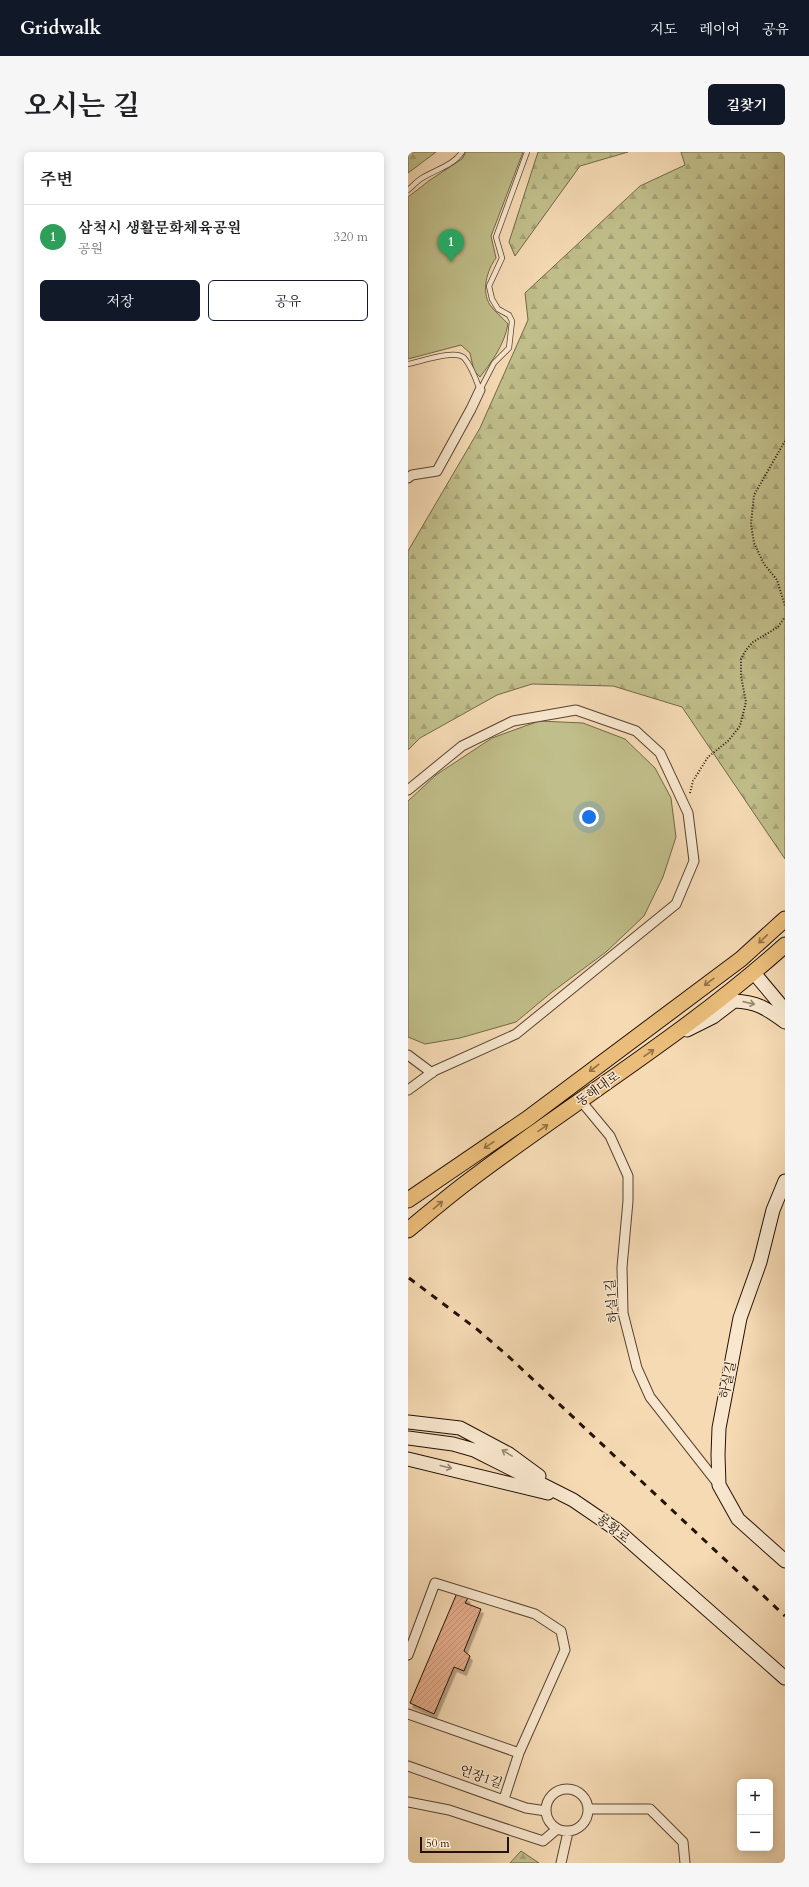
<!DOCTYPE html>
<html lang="ko">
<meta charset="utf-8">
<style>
:root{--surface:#fff;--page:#f6f6f6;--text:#202124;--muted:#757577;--line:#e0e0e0;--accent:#111827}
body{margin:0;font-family:Cardo,"Noto Serif KR",serif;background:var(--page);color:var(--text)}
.controls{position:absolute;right:12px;bottom:12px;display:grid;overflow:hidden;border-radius:6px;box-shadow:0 2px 10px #0003}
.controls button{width:36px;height:36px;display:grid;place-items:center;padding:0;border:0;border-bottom:1px solid var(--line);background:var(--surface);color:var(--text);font:20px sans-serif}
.scale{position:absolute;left:12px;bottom:10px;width:89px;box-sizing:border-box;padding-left:4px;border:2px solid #241207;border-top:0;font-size:11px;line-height:14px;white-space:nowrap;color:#241207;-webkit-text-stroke:3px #f8e7ce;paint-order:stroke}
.you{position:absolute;left:181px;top:665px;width:14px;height:14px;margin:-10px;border:3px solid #fff;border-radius:50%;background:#1a73e8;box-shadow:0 0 0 6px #1a73e833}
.badge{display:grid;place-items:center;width:26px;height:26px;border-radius:50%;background:var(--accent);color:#fff;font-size:13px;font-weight:700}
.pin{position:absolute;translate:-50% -33px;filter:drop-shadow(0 1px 2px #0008)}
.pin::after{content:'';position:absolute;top:21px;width:14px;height:12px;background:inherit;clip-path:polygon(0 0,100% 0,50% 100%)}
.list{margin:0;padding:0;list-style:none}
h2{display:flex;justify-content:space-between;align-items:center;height:52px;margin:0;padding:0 16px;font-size:17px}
h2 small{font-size:13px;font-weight:400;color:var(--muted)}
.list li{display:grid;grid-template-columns:26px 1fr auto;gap:12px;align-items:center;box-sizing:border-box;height:64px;padding:0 16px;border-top:1px solid var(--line)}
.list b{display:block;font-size:15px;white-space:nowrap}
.list p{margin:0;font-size:13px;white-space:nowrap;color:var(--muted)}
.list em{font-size:13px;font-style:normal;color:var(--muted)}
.actions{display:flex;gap:8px;padding:12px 16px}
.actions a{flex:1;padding:9px 0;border:1px solid var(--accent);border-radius:6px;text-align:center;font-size:14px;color:var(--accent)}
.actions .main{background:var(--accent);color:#fff}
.map{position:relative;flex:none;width:377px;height:1711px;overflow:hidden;border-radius:6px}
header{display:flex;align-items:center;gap:24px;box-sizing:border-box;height:56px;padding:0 20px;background:var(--accent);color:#fff}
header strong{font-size:19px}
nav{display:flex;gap:22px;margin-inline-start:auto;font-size:14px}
.intro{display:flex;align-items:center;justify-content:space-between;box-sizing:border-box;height:96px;padding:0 24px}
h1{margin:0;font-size:28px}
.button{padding:10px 18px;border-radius:6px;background:var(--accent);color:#fff;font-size:14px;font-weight:700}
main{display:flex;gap:24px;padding:0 24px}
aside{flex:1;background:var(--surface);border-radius:6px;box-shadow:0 2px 10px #0003}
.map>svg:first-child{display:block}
.forest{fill:url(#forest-firs);stroke:#726848}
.park{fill:#c0be8a;stroke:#726848}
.building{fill:url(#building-hatch);stroke:#241207;filter:url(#shadow)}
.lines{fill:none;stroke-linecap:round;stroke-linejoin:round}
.lane-casing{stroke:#584432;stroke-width:6}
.street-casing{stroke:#584432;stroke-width:11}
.secondary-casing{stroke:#241207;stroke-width:15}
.primary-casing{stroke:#241207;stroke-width:17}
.path{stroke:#241207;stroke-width:2;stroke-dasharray:1 2;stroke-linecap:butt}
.lane{stroke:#f8e7ce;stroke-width:4.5}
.street{stroke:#f8e7ce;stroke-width:9}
.secondary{stroke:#f8e7ce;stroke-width:13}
.primary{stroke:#eabd7a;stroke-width:15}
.rail{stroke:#241207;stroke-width:3;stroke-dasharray:7 7;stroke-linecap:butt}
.oneway{stroke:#917046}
.oneway2{stroke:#998774}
.labels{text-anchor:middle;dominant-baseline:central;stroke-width:3;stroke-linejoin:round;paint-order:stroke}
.street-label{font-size:13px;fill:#241207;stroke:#f8e7ce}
</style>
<header>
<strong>Gridwalk</strong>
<nav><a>지도</a><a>레이어</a><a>공유</a></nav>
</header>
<div class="intro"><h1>오시는 길</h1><a class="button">길찾기</a></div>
<main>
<aside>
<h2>주변<small></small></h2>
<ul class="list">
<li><span class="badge" style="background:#2e9e5b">1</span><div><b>삼척시 생활문화체육공원</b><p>공원</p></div><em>320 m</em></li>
</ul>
<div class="actions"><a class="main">저장</a><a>공유</a></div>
</aside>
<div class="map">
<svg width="377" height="1711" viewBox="0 0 377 1711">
<defs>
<pattern id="forest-firs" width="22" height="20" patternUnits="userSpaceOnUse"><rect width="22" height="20" fill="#c0be8a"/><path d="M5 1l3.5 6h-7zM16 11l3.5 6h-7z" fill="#a5a276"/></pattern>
<pattern id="building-hatch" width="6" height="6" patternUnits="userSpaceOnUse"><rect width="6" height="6" fill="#e7ae8e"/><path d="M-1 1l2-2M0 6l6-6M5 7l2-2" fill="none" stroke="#c69579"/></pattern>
<filter id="shadow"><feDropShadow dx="2.5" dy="4.5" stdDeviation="0" flood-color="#0004"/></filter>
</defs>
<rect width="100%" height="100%" fill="#f5dab4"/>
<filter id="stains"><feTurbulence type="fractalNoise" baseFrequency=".005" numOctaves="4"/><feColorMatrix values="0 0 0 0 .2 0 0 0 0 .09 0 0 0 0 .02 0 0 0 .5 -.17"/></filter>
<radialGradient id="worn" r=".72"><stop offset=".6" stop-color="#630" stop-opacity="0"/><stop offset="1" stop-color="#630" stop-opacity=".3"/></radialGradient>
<!-- forest -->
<path class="forest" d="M0,0H28L0,21Z
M130,0H220L172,14L107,104L101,90Z
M273,0H377V707L274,555L205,534L124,532L89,543L12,586L0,598V399L72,276L120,168L117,141L232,34L277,13Z
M113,1699L131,1711H102Z"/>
<!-- park -->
<path class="park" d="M58,0H115L83,84L88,106C79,118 73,139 82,153C87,160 95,166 100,172C96,193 85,208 72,225L66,219L62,201L53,193L0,207V45L22,28L54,7Z
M131,569L175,571L217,587L247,616L263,646L268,685L255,725L236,764L198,800L144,840L108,870L52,886L17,892L0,885V649L28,623L84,586Z"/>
<!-- building -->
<path class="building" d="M49,1441L60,1446L57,1451L73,1457L56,1499L62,1504L56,1519L46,1515L26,1562L2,1551Z"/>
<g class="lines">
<!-- lane casing -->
<g class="lane-casing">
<path id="lane" d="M0,38C5,34 9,29 14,26C27,18 46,13 54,0
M0,212C12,210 49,196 57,207C64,215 68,228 72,238
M72,238L86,211L101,196L104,169L101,163L90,157L84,147L81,134L94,106L88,85L119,0"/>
</g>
<!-- street casing -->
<g class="street-casing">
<path id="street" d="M0,326L4,323L29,319L63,257L72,238
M0,638L54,594L105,569L168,558L228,579L252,601L280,661L286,709L268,752L108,882L26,919L0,938
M0,903L24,921
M173,949L202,984L220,1024V1049L214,1115L215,1161L229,1216L242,1245L311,1333
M0,1503L27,1431L127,1462L153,1479L157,1498L111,1601L96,1647
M0,1562L111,1601
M0,1614L118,1656L138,1659
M138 1658a21 21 0 1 1 42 0a21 21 0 1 1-42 0Z
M0,1650L41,1658L135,1689L149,1677
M181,1657H242L275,1690L277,1711
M153,1711L160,1680"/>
</g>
<!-- secondary casing -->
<g class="secondary-casing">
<path id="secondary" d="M346,821L377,858
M279,878L305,865L326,849C349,850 358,856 377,870
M377,1029L365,1058L352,1110L332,1166L311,1276L310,1303L311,1333L330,1367L377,1409
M0,1270L52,1276L101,1302L131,1324
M0,1286L45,1292L66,1298L165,1348L209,1378L377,1526
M0,1307L140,1341"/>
</g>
<!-- primary casing -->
<g class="primary-casing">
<path id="primary" d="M0,1048L119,967L333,807L377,767
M0,1078C18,1063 36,1048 54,1034C161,952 277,883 377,793"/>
</g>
<!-- path -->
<path class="path" d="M377,289L346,343L343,372L346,391L356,412L369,428L377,454
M282,641L285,629L300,605L320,589L332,574L338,550L333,524V507L338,498L345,490L370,475L377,465"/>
<!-- lane -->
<use href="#lane" class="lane"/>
<!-- street -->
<use href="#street" class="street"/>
<!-- secondary -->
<use href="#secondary" class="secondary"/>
<!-- primary -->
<use href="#primary" class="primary"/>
<!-- rail -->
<path class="rail" d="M1,1126L70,1178L100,1204L377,1464"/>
</g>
<!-- one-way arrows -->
<defs><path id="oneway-shaft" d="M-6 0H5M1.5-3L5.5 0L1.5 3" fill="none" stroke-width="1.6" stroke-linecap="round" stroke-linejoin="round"/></defs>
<g class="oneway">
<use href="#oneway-shaft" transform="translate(355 787) rotate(136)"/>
<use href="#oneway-shaft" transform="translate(301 830) rotate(143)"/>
<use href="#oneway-shaft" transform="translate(241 901) rotate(-35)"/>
<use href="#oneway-shaft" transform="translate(186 916) rotate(143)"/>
<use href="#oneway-shaft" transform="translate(135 976) rotate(-35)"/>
<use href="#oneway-shaft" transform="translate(81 993) rotate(146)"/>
<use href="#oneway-shaft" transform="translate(30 1053) rotate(-39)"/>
</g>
<g class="oneway2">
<use href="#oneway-shaft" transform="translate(341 851) rotate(13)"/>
<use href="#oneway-shaft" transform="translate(99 1301) rotate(-149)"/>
<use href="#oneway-shaft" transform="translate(38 1315) rotate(14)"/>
</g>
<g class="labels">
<!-- street labels -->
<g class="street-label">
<text transform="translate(190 937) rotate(-35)">동해대로</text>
<text transform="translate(204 1149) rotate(-95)">하실1길</text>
<text transform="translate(320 1228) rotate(-79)">하실길</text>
<text transform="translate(205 1377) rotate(37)">봉황로</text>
<text transform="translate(73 1625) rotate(19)">언장1길</text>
</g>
</g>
<rect width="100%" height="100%" filter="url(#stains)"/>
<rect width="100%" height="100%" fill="url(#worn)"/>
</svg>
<div class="controls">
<button>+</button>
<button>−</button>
</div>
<div class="scale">50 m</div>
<div class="you"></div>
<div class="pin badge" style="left:43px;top:110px;background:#2e9e5b">1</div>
</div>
</main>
